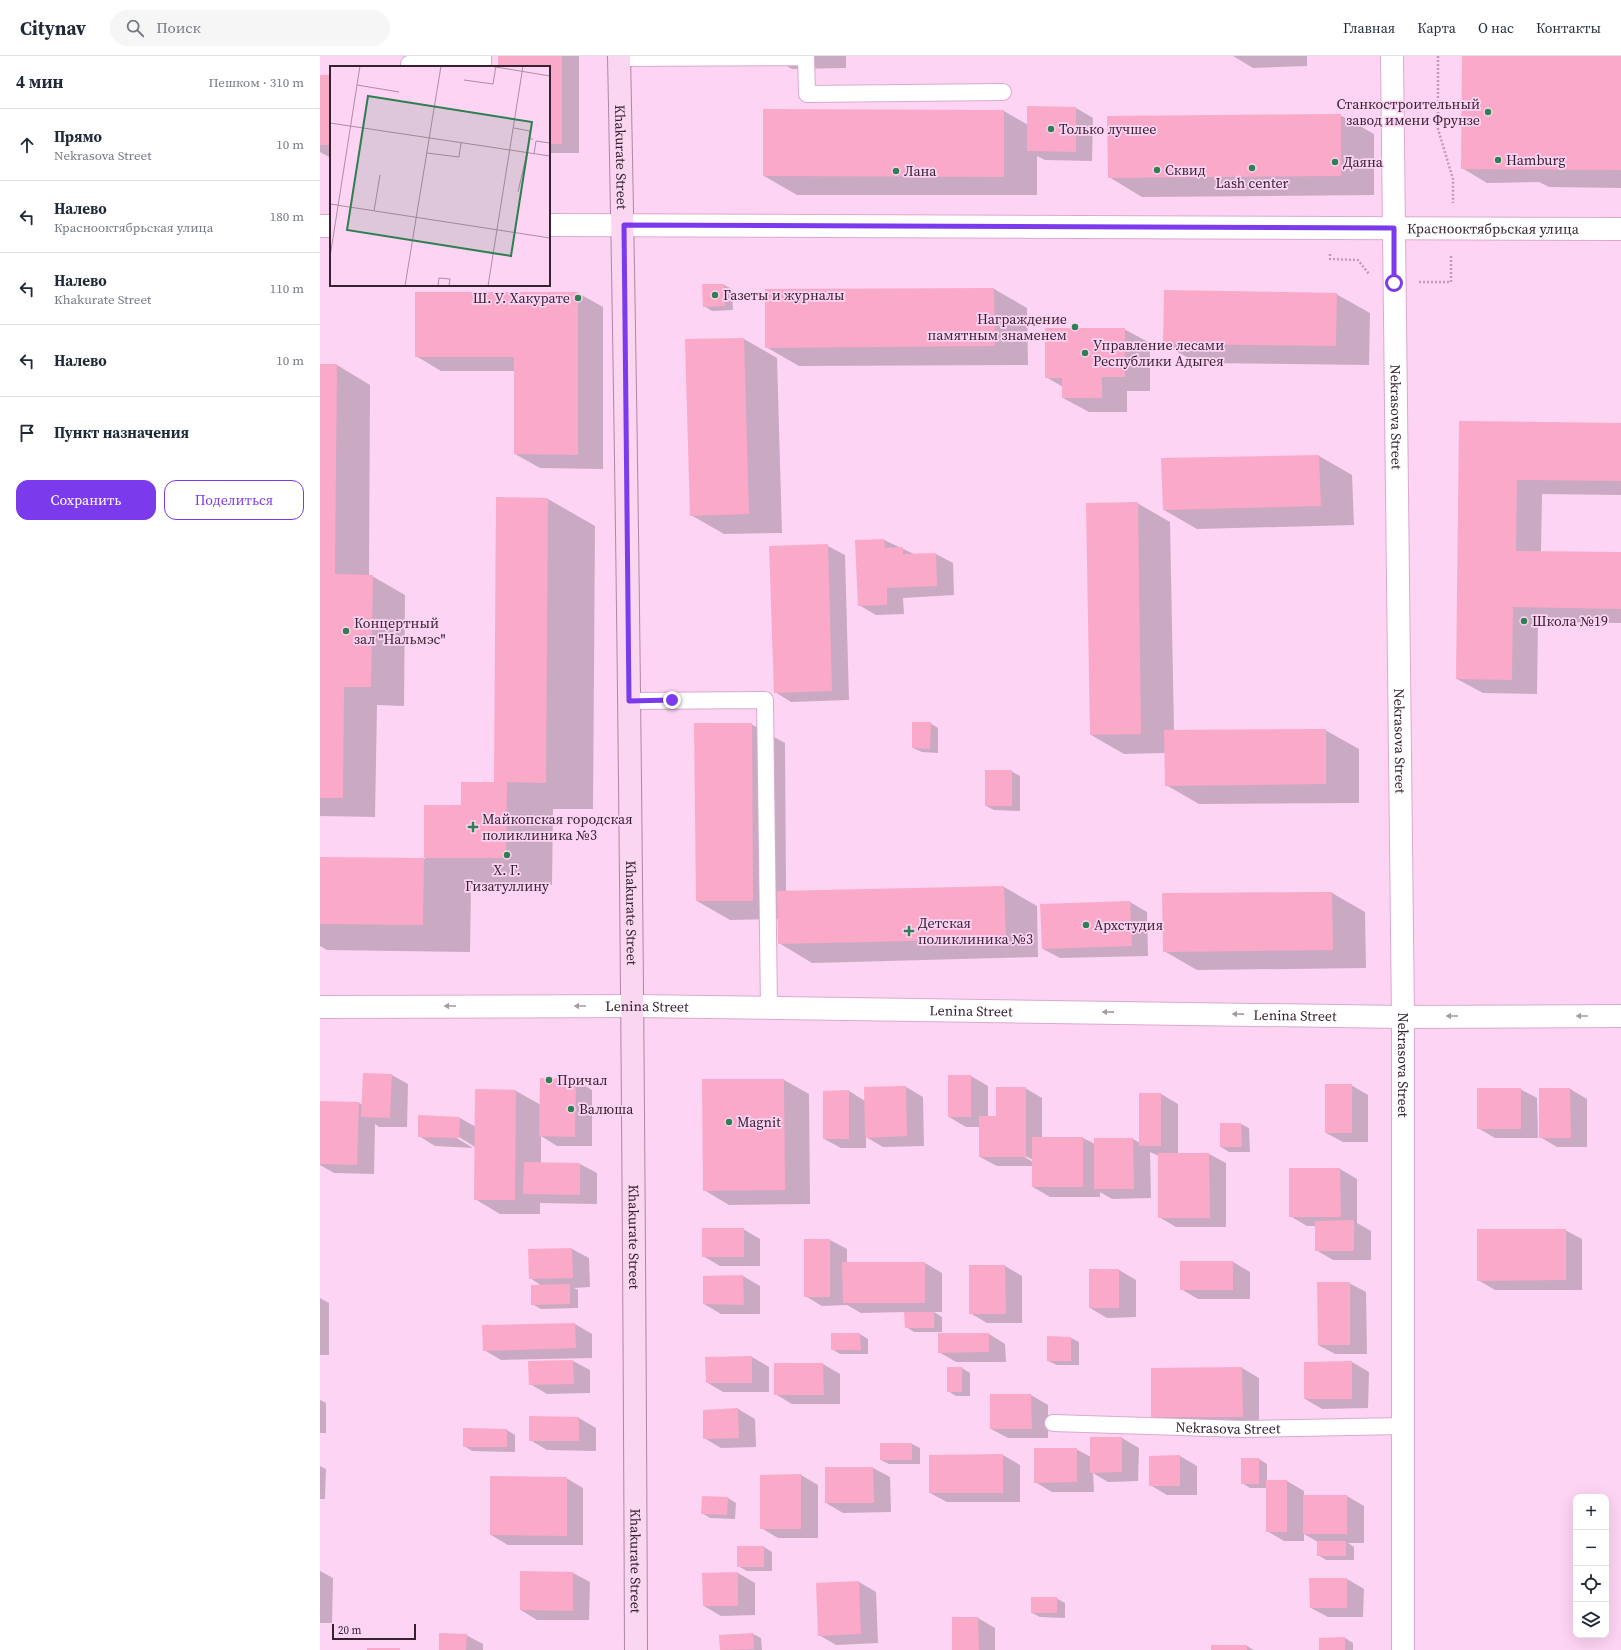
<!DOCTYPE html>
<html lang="ru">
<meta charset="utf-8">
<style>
:root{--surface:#fff;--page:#f6f6f7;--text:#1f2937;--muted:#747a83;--line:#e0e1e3;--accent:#7c3aed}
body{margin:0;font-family:"Source Serif 4",serif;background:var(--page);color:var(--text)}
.controls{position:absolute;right:12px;bottom:12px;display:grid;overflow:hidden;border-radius:8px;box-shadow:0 4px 16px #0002}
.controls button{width:36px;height:36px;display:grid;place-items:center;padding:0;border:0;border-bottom:1px solid var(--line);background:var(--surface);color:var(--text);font:20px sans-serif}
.scale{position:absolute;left:12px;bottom:10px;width:84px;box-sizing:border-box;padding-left:4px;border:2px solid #352231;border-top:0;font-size:11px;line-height:14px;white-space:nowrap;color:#352231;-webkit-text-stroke:3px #fdd4f3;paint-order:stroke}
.stop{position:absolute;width:12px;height:12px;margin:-9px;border:3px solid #7c3aed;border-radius:50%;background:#fff}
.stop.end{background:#7c3aed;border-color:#fff;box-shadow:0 1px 4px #0008}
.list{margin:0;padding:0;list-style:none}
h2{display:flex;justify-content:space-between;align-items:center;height:52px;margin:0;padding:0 16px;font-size:17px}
h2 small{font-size:13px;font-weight:400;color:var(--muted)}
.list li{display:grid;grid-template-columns:26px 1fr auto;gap:12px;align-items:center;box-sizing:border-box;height:72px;padding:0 16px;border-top:1px solid var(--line)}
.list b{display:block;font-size:15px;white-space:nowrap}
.list p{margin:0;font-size:13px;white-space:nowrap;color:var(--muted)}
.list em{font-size:13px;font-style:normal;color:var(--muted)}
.actions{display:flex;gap:8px;padding:12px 16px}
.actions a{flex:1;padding:9px 0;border:1px solid var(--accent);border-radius:12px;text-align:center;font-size:14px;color:var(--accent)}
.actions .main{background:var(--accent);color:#fff}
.icon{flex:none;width:22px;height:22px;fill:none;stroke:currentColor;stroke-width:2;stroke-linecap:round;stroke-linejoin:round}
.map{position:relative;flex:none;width:1301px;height:1594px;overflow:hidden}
header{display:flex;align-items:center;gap:24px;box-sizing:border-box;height:56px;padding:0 20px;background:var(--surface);border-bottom:1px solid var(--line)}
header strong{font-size:19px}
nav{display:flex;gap:22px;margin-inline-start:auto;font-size:14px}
.search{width:280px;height:36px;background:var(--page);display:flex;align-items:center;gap:10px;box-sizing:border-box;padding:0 14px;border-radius:22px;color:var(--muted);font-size:15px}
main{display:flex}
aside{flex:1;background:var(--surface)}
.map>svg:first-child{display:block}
.shadow{fill:#0003;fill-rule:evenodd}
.building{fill:#faa9c8}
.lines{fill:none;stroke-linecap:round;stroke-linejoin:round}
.lane-casing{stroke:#dba9cf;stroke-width:18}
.street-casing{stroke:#dba9cf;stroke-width:24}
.secondary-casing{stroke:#dba9cf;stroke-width:24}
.primary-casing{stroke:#b285a8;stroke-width:24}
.path{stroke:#bf9db7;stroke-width:2.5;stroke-dasharray:2 2;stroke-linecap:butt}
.lane{stroke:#fff;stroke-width:16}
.street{stroke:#fff;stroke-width:22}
.secondary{stroke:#fff;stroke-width:22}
.primary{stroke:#fad6f1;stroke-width:22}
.oneway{fill:#a49ca2}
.route{stroke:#7c3aed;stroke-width:5}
.poi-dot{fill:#2e7f51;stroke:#fdd4f3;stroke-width:1.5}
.labels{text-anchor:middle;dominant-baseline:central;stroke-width:3.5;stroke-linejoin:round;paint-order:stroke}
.poi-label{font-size:14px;fill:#352231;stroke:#fdd4f3;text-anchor:start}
.street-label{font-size:14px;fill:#352231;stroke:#fdd4f3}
.inset-road{fill:none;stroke:#ad8da5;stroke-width:1}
.view{fill:#2e7f51;fill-opacity:0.15;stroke:#2e7f51;stroke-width:2}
.inset-edge{fill:none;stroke:#352231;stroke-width:2}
</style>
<header>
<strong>Citynav</strong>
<div class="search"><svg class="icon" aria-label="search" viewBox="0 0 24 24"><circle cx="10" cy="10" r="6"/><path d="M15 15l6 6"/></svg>Поиск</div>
<nav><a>Главная</a><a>Карта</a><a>О нас</a><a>Контакты</a></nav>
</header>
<main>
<aside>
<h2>4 мин<small>Пешком · 310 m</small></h2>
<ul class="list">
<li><svg class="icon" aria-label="ahead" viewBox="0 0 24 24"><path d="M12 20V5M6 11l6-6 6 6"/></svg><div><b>Прямо</b><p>Nekrasova Street</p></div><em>10 m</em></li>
<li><svg class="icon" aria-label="left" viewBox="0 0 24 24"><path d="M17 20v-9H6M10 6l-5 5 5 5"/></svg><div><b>Налево</b><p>Краснооктябрьская улица</p></div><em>180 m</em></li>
<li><svg class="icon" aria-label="left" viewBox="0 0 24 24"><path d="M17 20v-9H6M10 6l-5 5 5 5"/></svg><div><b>Налево</b><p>Khakurate Street</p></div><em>110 m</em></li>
<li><svg class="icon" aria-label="left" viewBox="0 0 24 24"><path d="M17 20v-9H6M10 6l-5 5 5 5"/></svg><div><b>Налево</b></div><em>10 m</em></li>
<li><svg class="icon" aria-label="arrive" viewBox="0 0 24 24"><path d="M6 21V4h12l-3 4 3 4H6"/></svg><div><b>Пункт назначения</b></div></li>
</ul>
<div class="actions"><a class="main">Сохранить</a><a>Поделиться</a></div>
</aside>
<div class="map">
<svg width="1301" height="1594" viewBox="0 0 1301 1594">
<rect width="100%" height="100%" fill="#fdd4f3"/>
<!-- shadow -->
<path class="shadow" d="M179,0H259V97H229V11H179Z
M450,0H526V12L472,13Z
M913,0H987V10L933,12Z
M1143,0H1301V132L1229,131L1219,126L1167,127L1142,112Z
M0,20H11V102L0,96Z
M756,52L773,62L772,105L725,104L717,100V139H477L444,120L684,55L708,69Z
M1020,59L1054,78V139L822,141L789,121Z
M404,229L412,233L413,254L392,255L384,250Z
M674,233L707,252L708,309L479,310L446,291Z
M258,237L283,251V413L220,412L195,398V315H121L96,300Z
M1016,238L1050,257L1049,309L877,307L844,288Z
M804,273L830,287V335H807V356H769L743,342V331L726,321Z
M424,283L457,302L462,477L404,478L371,459Z
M0,309H17L50,329L49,520H52L85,539L84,650L57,649L55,761L0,760Z
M1140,366L1301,368V439L1222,438L1221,496L1301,497V567L1218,566L1217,638L1163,637L1137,623Z
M999,400L1032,419L1034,469L877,473L844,454Z
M228,443L275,470L273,753H233L232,829L151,828L150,896L7,894L0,890V802L105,803V750H142L175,727Z
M817,447L850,466L854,675L1005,674L1039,693V747L879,748L846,729L845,697L804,698L771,679Z
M564,484L594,498H616L633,507L634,539L583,542L584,558L556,559L539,549L536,485Z
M508,490L525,499L529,644L471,646L455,636L450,491Z
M610,667L618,672V697L602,696L593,692Z
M431,668L465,687L466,836L684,831L717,850L718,901L492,907L459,887V863L410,864L377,845Z
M691,715L700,720V755L674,754L666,750Z
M1012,837L1045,856L1046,912L877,914L844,895Z
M810,846L827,856L828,900L740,902L723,893Z
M72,1019L88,1028L87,1071H59L55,1068L54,1118L14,1117L0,1109V1046L39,1047L43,1049Z
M651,1020L668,1030V1061H677L705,1032L722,1042V1082H763L775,1088V1083H813L820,1087L841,1038L858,1048V1098H889L906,1107V1171H856L839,1161V1100L830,1096L831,1142L792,1143L780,1136V1141H730L713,1131V1110H677L660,1101V1071H646L629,1061ZM702,1098L713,1104V1106L701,1099Z
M255,1024L272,1034V1090H237L221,1080V1107L260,1108L277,1117V1148L220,1147V1158H180L155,1143V1091L136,1079L135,1081L153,1092L115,1090L99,1080V1060L140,1062L156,1071V1034L196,1035L221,1049Z
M464,1024L489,1038L490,1148L409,1149L384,1134Z
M1031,1029L1048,1039V1086H1023L1006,1077Z
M586,1031L603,1041L604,1090L563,1091L546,1081V1092H521L504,1083L529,1035L545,1045Z
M1200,1033L1217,1042L1218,1082H1175L1158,1072Z
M1220,1033H1250L1267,1043V1091H1237L1220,1081Z
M901,1068H921L929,1072L930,1096H909L901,1091Z
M1020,1113L1037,1123V1167L1051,1175V1204H1013L996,1194V1170H987L970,1160Z
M423,1173L440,1183V1210H400L383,1200Z
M1245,1174L1262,1183V1234H1175L1158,1224Z
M510,1184L527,1193V1207H605L622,1217V1256H614L622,1261V1276H594L586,1271L585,1256L541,1257L527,1249L502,1250L485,1240Z
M252,1193L269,1202L270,1231L254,1232L258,1234V1252L221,1253L212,1248L222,1230L210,1222Z
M913,1206L930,1216V1243H878L861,1233Z
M685,1210L702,1220V1267H667L650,1257Z
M799,1214L816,1224V1261L787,1262L770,1252Z
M423,1220L440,1230V1258H401L384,1248V1221Z
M1029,1227L1046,1236L1047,1298H1015L998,1289Z
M0,1242L9,1247V1299H0Z
M255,1268L272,1278V1302L181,1304L164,1294Z
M540,1278L548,1283V1298H520L512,1293Z
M669,1278L685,1288L686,1306H636L619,1296Z
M728,1281L751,1282L759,1286V1309H737L728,1305Z
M432,1301L449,1311V1336H403L386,1326V1302Z
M253,1305L270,1314V1337L227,1338L210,1328Z
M1032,1306L1049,1316L1048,1352L1002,1353L985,1343Z
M503,1308L520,1318V1348H472L455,1338Z
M628,1312H642L650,1317V1340H636L628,1335Z
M922,1312L939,1322V1370H849L832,1361Z
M711,1339L728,1349V1382H688L671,1373Z
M0,1344L6,1347V1377H0Z
M418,1353L435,1363L436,1391L401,1392L384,1382Z
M259,1362L276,1372V1395L227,1394L210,1384Z
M144,1373L187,1374L195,1379V1396L152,1395L144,1390Z
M802,1382L819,1392L818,1425L788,1426L773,1417L774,1436H732L715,1426L756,1393L771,1401Z
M592,1388L600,1392V1408H569L561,1404Z
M683,1399L700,1409V1446H627L610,1437Z
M860,1400L877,1410V1439H847L830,1429Z
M939,1403L947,1408V1425H967L984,1435V1440H1027L1044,1450V1487H1028L1034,1491V1504H1006L998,1499V1486L984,1478V1485H964L947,1475V1432H930L922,1427Z
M0,1410L6,1413L5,1443H0Z
M506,1412H553L570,1421L571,1456L523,1457L506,1447Z
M481,1419L498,1429V1482H458L441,1472Z
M246,1422L263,1432V1489H188L171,1479Z
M383,1441L408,1442L416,1447L415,1463L390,1462L382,1457Z
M444,1491L452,1496V1515H427L418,1510Z
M0,1515L13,1522L12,1567H0Z
M253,1517L270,1526L269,1564H217L201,1554Z
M418,1517L435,1527V1559L401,1560L384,1550L383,1518Z
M1027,1523L1044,1533L1043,1561H1008L991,1552Z
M539,1526L556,1536L558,1587L516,1589L499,1579Z
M736,1542L745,1547V1562L720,1561L712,1557Z
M658,1562L675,1572V1594H633Z
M433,1578L441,1582L442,1594H401L400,1580Z
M146,1579L163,1588V1594H120Z
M1025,1582L1033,1587V1594H1000V1583Z
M927,1590L934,1594H892Z"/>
<!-- building -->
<path class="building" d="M178,0H242V88H229V11H178Z
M1142,0H1301V114L1141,113Z
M0,19H11V89H0Z
M707,50L756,51V96L707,95Z
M443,53L684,54V121L443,120Z
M1021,58V120L788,122L787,60Z
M382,228H404L405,250L383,251Z
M674,232L675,290L445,292V233Z
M844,234L1017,237L1016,290L843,288Z
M95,236H258V399L194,398V301H95Z
M725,272H805V321H782V342H742V322H725Z
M424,282L429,458L370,460L365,283Z
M0,308H17L15,518L53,519L51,631H24L23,742H0Z
M1139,365L1301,367V425L1197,424L1196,495L1301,496V553L1193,551L1192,624L1136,623Z
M999,399L1001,450L843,454L841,402Z
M176,441L228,442L226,727L187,726L186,802H104V749H141V726H174Z
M818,446L821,678L770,679L766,447Z
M564,483L565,492L583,491V498L616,497L617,530L567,532V549L538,550L535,484Z
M508,488L512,635L454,637L449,490Z
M592,666H611L610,693L592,692Z
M374,667H432L433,845H376Z
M1006,673V728L845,730L844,674Z
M665,714H692V750H665Z
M0,801L104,802L103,869L0,868Z
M684,830L686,883L458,888L457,835Z
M1012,836L1013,894L843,896L842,837Z
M810,845L812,890L722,893L720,848Z
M43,1017L72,1018L70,1062L41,1061Z
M628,1019H651V1061H628Z
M220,1022L256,1023L255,1081L219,1080Z
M382,1023H464L465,1134L383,1135Z
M1005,1028H1032V1077H1005Z
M586,1030L587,1080L545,1082L544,1031Z
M676,1031H706V1101H659V1060H676Z
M1157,1032H1201V1073H1157Z
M1219,1032H1250L1251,1082H1219Z
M155,1033L196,1034L195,1144H154Z
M529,1034V1083H503V1035Z
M819,1037H841V1090H819Z
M0,1045L39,1046L37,1109L0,1108Z
M98,1059L140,1061L139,1082L98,1081Z
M900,1067H921L922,1091H900Z
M712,1081H763V1131H712Z
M774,1082H813L814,1133H774Z
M838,1097H889L890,1162H838Z
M204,1106L260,1107V1139L203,1138Z
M969,1112H1020L1021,1161H969Z
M1034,1164V1195H995V1165Z
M382,1172H424V1201H382Z
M1157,1173H1246V1224L1157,1225Z
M484,1183H510V1241H484Z
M252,1192L253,1222L209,1223L208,1193Z
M860,1205H913V1234H860Z
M522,1206H605V1247H523Z
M649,1209H685L686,1258H649Z
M769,1213H799V1252H769Z
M423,1219L424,1249L383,1248V1220Z
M997,1226H1030V1289H998Z
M250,1228V1248L211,1249V1229Z
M584,1256H614V1272H585Z
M255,1267L256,1292L163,1295L162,1269Z
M511,1277H540L541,1294H511Z
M618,1277H669V1296L618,1297Z
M727,1280L751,1281V1305H727Z
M432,1300V1327H386L385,1301Z
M253,1304L254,1328L209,1329L208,1305Z
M1032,1305V1343H984V1306Z
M454,1307H503L504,1339H454Z
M627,1311H642V1336H627Z
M922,1311L923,1361H831V1312Z
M670,1338H711L712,1373H670Z
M418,1352L419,1382L383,1383V1354Z
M209,1360L259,1361V1385H209Z
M143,1372L187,1373V1391H143Z
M770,1381H802V1416L770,1417Z
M560,1387H592V1404H560Z
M714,1392H757V1426L714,1427Z
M683,1398V1437H609V1399Z
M860,1399V1430H829V1400Z
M921,1402H939V1428H921Z
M505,1411H553L554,1447H505Z
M481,1418V1473H440V1419Z
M170,1420L247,1421V1480L170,1479Z
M946,1424H967V1476H946Z
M983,1439H1027V1478H983Z
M382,1440L408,1441L407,1459L381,1458Z
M997,1485H1026V1500H997Z
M417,1490H444V1511H417Z
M200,1515L253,1516V1555L200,1554Z
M418,1516V1550H383L382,1517Z
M989,1522H1027V1552H990Z
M539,1525L541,1578L498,1580L496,1527Z
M711,1541H737V1557H711Z
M632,1561H658L659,1594H632Z
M119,1577L147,1578L146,1594H119Z
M433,1577L434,1593L400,1594L399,1579Z
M1025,1581V1594H999V1582Z
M891,1589H927V1594H891Z
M47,1592H80V1594H47Z"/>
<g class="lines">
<!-- lane casing -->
<g class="lane-casing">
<g id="lane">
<path d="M299,2L486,1L487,38L683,36"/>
<path d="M89,11V8H163V0"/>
<path d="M309,645L445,644L449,952"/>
<path id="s1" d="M733,1367L923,1373L1083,1370"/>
</g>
</g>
<!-- street casing -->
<g class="street-casing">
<g id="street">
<path id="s2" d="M1072,0L1083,961V1594"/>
</g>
</g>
<!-- secondary casing -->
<g class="secondary-casing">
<g id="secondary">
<path id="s3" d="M229,169L1301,173"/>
<path d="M0,170H11"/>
<path id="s4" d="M0,951L313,950L1083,961L1301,960"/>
</g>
</g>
<!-- primary casing -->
<g class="primary-casing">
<g id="primary">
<path id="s5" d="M299,0C310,531 314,1063 316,1594"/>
</g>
</g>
<!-- path -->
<path class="path" d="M1118,0V73L1133,123V147
M1010,198V203L1038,204L1049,218
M1099,226H1131V198"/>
<!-- lane -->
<use href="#lane" class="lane"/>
<!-- street -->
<use href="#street" class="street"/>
<!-- secondary -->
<use href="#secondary" class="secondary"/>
<!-- primary -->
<use href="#primary" class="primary"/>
</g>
<!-- one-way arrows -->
<defs><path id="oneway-solid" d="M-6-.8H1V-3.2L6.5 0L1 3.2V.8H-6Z"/></defs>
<g class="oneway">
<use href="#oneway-solid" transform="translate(130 950) rotate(180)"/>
<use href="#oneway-solid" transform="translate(260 950) rotate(180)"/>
<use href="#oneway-solid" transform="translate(788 956) rotate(-179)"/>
<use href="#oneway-solid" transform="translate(918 958) rotate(-179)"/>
<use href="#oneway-solid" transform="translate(1132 960) rotate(180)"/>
<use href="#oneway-solid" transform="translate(1262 960) rotate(180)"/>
</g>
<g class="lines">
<!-- route -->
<path class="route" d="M352,644L309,645L304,169L1074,172V227"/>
</g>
<!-- markers -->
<g class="poi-dot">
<circle cx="1168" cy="56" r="4"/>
<circle cx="731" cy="73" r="4"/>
<circle cx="1178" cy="104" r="4"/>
<circle cx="1015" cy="106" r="4"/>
<circle cx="932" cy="112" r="4"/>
<circle cx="837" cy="114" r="4"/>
<circle cx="576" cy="115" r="4"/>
<circle cx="395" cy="239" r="4"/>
<circle cx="258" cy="242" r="4"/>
<circle cx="755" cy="271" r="4"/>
<circle cx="765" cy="297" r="4"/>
<circle cx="1204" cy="565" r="4"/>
<circle cx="26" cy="575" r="4"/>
<path d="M151 765h4v4h4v4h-4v4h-4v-4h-4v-4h4z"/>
<circle cx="187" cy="799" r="4"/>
<circle cx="766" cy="869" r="4"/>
<path d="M587 869h4v4h4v4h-4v4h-4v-4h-4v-4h4z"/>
<circle cx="229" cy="1024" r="4"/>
<circle cx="251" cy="1053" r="4"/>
<circle cx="409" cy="1066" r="4"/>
</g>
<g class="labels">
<!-- poi labels -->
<g class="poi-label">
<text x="1160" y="48" text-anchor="end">Станкостроительный<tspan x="1160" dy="16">завод имени Фрунзе</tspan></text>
<text x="739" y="73">Только лучшее</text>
<text x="1186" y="104">Hamburg</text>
<text x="1023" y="106">Даяна</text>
<text x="845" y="114">Сквид</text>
<text x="584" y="115">Лана</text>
<text x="932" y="127" text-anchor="middle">Lash center</text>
<text x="403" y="239">Газеты и журналы</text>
<text x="250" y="242" text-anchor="end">Ш. У. Хакурате</text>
<text x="747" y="263" text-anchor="end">Награждение<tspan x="747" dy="16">памятным знаменем</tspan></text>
<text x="773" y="289">Управление лесами<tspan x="773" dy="16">Республики Адыгея</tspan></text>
<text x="1212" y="565">Школа №19</text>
<text x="34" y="567">Концертный<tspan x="34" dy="16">зал "Нальмэс"</tspan></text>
<text x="162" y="763">Майкопская городская<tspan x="162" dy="16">поликлиника №3</tspan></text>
<text x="187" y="814" text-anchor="middle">Х. Г.<tspan x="187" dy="16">Гизатуллину</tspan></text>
<text x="598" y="867">Детская<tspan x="598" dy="16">поликлиника №3</tspan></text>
<text x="774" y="869">Архстудия</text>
<text x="237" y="1024">Причал</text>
<text x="259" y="1053">Валюша</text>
<text x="417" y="1066">Magnit</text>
</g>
<!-- street labels -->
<g class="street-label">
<text stroke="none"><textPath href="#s5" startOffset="101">Khakurate Street</textPath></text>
<text stroke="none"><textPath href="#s3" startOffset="944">Краснооктябрьская улица</textPath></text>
<text stroke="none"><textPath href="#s2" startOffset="361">Nekrasova Street</textPath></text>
<text stroke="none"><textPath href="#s2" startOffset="685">Nekrasova Street</textPath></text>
<text stroke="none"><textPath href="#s5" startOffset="857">Khakurate Street</textPath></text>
<text stroke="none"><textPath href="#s4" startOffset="327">Lenina Street</textPath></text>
<text stroke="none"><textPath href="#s4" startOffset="651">Lenina Street</textPath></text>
<text stroke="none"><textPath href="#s4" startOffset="975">Lenina Street</textPath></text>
<text stroke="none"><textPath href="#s2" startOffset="1009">Nekrasova Street</textPath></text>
<text stroke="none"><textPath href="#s5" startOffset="1181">Khakurate Street</textPath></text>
<text stroke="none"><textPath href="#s1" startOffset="175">Nekrasova Street</textPath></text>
<text stroke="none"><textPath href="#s5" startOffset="1505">Khakurate Street</textPath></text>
</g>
</g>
<!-- overview -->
<g transform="translate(10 10)">
<rect width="220" height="220" fill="#fdd4f3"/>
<path class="inset-road" d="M160,0L220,10M134,14L163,18L166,0M27,19L69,26M0,57L220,90M184,62L200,65L199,73H203M97,87L129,91L131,77M204,88L206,75L220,77M188,126L197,87M0,138L220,172M44,145L50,109M0,191L30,0M75,220L111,0M108,220L109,212L120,213L119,220M158,220L193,0"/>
<path class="view" d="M38,30L202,56L181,190L17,164Z"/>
<rect width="220" height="220" class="inset-edge"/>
</g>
</svg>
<div class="controls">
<button>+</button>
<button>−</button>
<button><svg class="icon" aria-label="locate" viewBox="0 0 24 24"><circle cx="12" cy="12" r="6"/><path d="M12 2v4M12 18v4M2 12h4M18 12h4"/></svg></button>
<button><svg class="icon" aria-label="layers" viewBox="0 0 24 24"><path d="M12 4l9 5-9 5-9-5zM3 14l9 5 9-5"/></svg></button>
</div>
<div class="scale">20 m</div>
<div class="stop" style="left:1074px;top:227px"></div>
<div class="stop end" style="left:352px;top:644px"></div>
</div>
</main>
